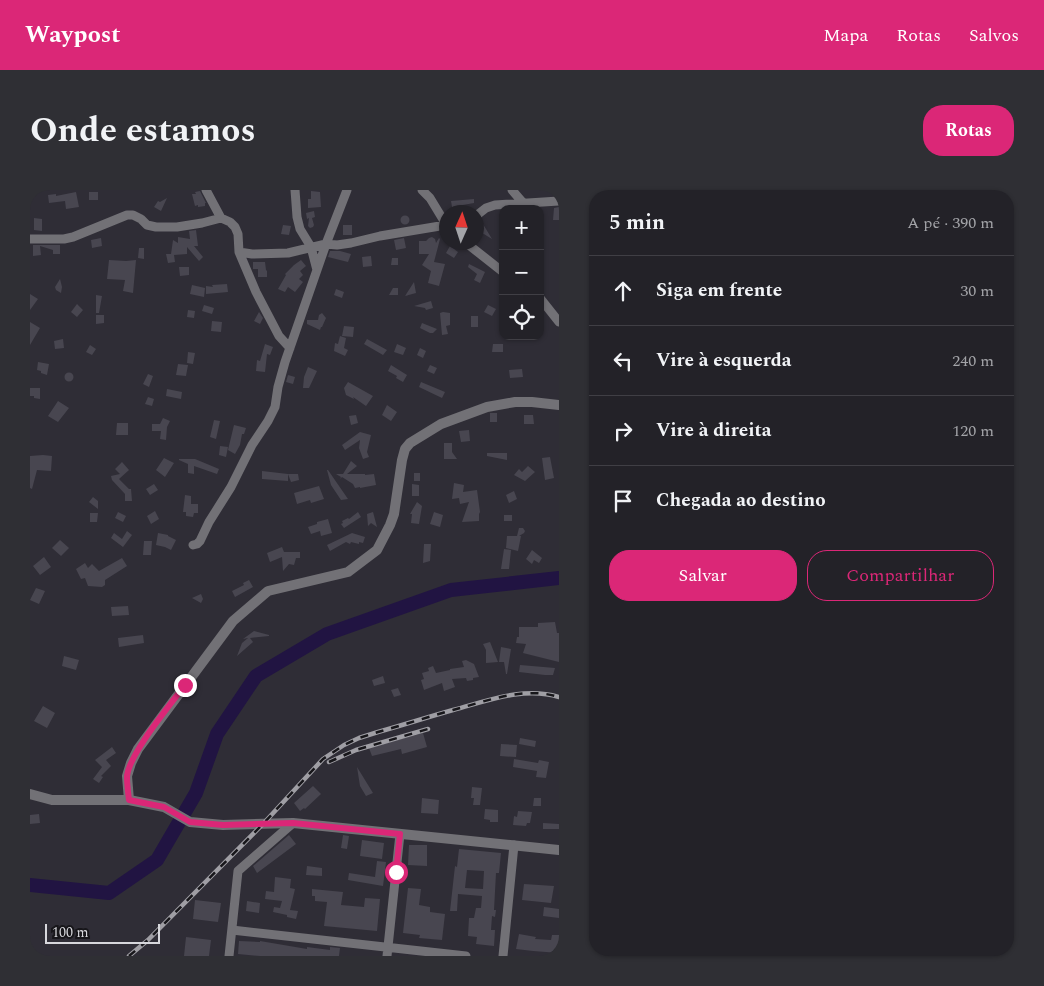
<!DOCTYPE html>
<html lang="pt">
<meta charset="utf-8">
<style>
:root{--surface:#232228;--page:#2f2f34;--text:#f1f3f6;--muted:#a3a4a8;--line:#403f45;--accent:#db2777}
body{margin:0;font-family:Spectral,serif;background:var(--page);color:var(--text)}
.controls{position:absolute;right:15px;top:15px;display:grid;overflow:hidden;border-radius:10px;box-shadow:0 1px 4px #0004}
.controls button{width:45px;height:45px;display:grid;place-items:center;padding:0;border:0;border-bottom:1px solid var(--line);background:var(--surface);color:var(--text);font:25px sans-serif}
.compass{position:absolute;left:409px;top:15px;width:45px;height:45px;border-radius:50%;background:var(--surface);box-shadow:0 1px 4px #0004;rotate:3deg}
.scale{position:absolute;left:15px;bottom:12px;width:115px;box-sizing:border-box;padding-left:5px;border:2px solid #d7d7dc;border-top:0;font-size:14px;line-height:18px;white-space:nowrap;color:#d7d7dc;-webkit-text-stroke:4px #17161a;paint-order:stroke}
.stop{position:absolute;width:15px;height:15px;margin:-11px;border:4px solid #db2777;border-radius:50%;background:#fff}
.stop.end{background:#db2777;border-color:#fff;box-shadow:0 1px 5px #0008}
.list{margin:0;padding:0;list-style:none}
h2{display:flex;justify-content:space-between;align-items:center;height:65px;margin:0;padding:0 20px;font-size:21px}
h2 small{font-size:16px;font-weight:400;color:var(--muted)}
.list li{display:grid;grid-template-columns:32px 1fr auto;gap:15px;align-items:center;box-sizing:border-box;height:70px;padding:0 20px;border-top:1px solid var(--line)}
.list b{display:block;font-size:19px;white-space:nowrap}
.list em{font-size:16px;font-style:normal;color:var(--muted)}
.actions{display:flex;gap:10px;padding:15px 20px}
.actions a{flex:1;padding:11px 0;border:1px solid var(--accent);border-radius:20px;text-align:center;font-size:18px;color:var(--accent)}
.actions .main{background:var(--accent);color:#fff}
.icon{flex:none;width:28px;height:28px;fill:none;stroke:currentColor;stroke-width:2;stroke-linecap:round;stroke-linejoin:round}
.map{position:relative;flex:none;width:529px;height:766px;overflow:hidden;border-radius:20px}
header{display:flex;align-items:center;gap:30px;box-sizing:border-box;height:70px;padding:0 25px;background:var(--accent);color:#fff}
header strong{font-size:24px}
nav{display:flex;gap:28px;margin-inline-start:auto;font-size:18px}
.intro{display:flex;align-items:center;justify-content:space-between;box-sizing:border-box;height:120px;padding:0 30px}
h1{margin:0;font-size:35px}
.button{padding:12px 22px;border-radius:20px;background:var(--accent);color:#fff;font-size:18px;font-weight:700}
main{display:flex;gap:30px;padding:0 30px}
aside{flex:1;background:var(--surface);border-radius:20px;box-shadow:0 1px 4px #0004}
.map>svg:first-child{display:block}
.lines{fill:none;stroke-linecap:round;stroke-linejoin:round}
.river{stroke:#211442;stroke-width:14}
.building{fill:#484650;fill-rule:evenodd}
.minor{stroke:#727176;stroke-width:9}
.tertiary{stroke:#727176;stroke-width:10}
.rail-casing{stroke:#9f9ea4;stroke-width:4.5}
.rail{stroke:#17161a;stroke-width:2.5;stroke-dasharray:8;stroke-linecap:butt}
.route{stroke:#db2777;stroke-width:6}
</style>
<header>
<strong>Waypost</strong>
<nav><a>Mapa</a><a>Rotas</a><a>Salvos</a></nav>
</header>
<div class="intro"><h1>Onde estamos</h1><a class="button">Rotas</a></div>
<main>
<div class="map">
<svg width="529" height="766" viewBox="0 0 529 766">
<rect width="100%" height="100%" fill="#2f2d36"/>
<g class="lines">
<!-- river -->
<path class="river" d="M0,695L79,703L127,670L166,603L187,544L226,486L297,444L421,400L529,388"/>
</g>
<!-- building -->
<path class="building" d="M170,1L176,13H175V16L168,17V15L165,16L162,4H166L165,2Z
M281,1L290,2L291,17L278,18V9H281Z
M46,2L49,17L36,19L35,11L19,13L18,5L26,4V6Z
M59,2H68V10H59Z
M137,8L131,21L124,17L128,11L130,12Z
M444,9V13L422,17L421,11Z
M529,17V30H523L524,18Z
M284,21L285,27L282,28L284,35L283,37L280,38L278,36L279,28L277,29L276,23Z
M370.5 30a4.5 4.5 0 1 1 9 0a4.5 4.5 0 1 1-9 0Z
M4,28L12,29V41L4,40Z
M453,34L462,49L449,41V38Z
M253,35L261,36L259,45L251,44Z
M313,35H322V45H313Z
M166,40L168,56H164L173,67L169,71L157,57V64L144,65L145,72L138,73L136,64H141L143,50L148,53V47L160,49L159,41Z
M402,47L405,49L406,53L409,48L410,49L404,72L415,74L409,96L398,93L401,81L392,75L399,64H389V51H396L399,48Z
M71,48L72,56L62,58L61,50Z
M374,48L376,58L366,60L364,50Z
M3,55H30V64H23V60L10,56L11,65L3,66Z
M420,56L428,62L424,68L416,63Z
M109,58H114V69L108,68Z
M300,61H310L321,64L318,72L298,67Z
M341,66L342,76L333,77L332,67Z
M362,68H368V75H361Z
M79,70L96,71L106,70L103,103L93,101L95,90L77,89Z
M271,70L276,76L270,81L273,85L269,89L273,92L265,102L258,97L255,102L248,99L256,85L255,84L264,75Z
M223,72H235L236,80L237,81V87H228V79H223Z
M439,74L455,82L450,93L444,90L447,84L438,77Z
M149,77H159V85L150,86Z
M30,89L32,97L31,103L26,100L25,97Z
M384,92L386,103L375,106Z
M197,94L198,102L176,104V96L183,97L182,95Z
M162,95L175,98L174,107L160,104Z
M363,98H368V105H359Z
M306,99L314,102L312,108L304,105Z
M0,104L8,109L0,120Z
M66,105L72,106L69,123H66Z
M401,111L403,118L396,120L395,118L384,116Z
M47,114L53,120L47,127L41,122Z
M174,115L184,118L182,124L172,121Z
M458,115L466,119L462,126L454,122Z
M158,120L165,121L164,128L157,127Z
M229,122L233,128L230,134L224,131Z
M413,122L420,123V135L416,136L418,144L412,145L410,123Z
M292,123L296,128L292,137H291L290,140L277,134V130H288L289,125Z
M66,125H74V133L66,134Z
M441,126H448V137H441Z
M182,131L192,132L191,142L181,141Z
M0,132L10,138L0,155Z
M392,133L407,139L403,143H400L390,138Z
M314,136L324,137L323,147L312,146Z
M310,146L316,148L314,158L318,160L315,166L304,161L305,153L308,154Z
M33,149L34,158L25,159L24,151Z
M337,149L357,160L353,165L334,154Z
M235,154L243,157L240,165L237,164L235,182L226,181L227,170L230,171Z
M367,154L376,158L373,165L364,162Z
M463,154H473V162H462Z
M60,155L66,159L62,165L56,162Z
M390,158L396,161L393,168L387,165Z
M158,162L165,163L163,174L157,173Z
M8,172L19,174L17,185L11,183V181L7,180Z
M148,174L158,175L156,186L146,185Z
M361,175L377,185L373,192L366,188L367,186L358,181Z
M400,175L407,178L404,184L397,181Z
M278,177L287,181L279,198H273L274,187Z
M492,179L493,187L480,188L479,180Z
M34.5 187a4.5 4.5 0 1 1 9 0a4.5 4.5 0 1 1-9 0Z
M118,184L123,186L119,197L113,194Z
M258,185L265,187L263,194L256,192Z
M318,192L343,206L336,216L323,207L324,209L316,205L314,198Z
M391,192L415,202L412,208L389,197Z
M0,198H10V209L4,208V206H0Z
M137,199L152,202L151,209L136,206Z
M118,207L124,209L122,216L115,214Z
M28,211L39,218L28,232L18,226Z
M357,215L367,222L361,231L352,225Z
M460,223H467V232H460Z
M326,225L328,233L321,235L319,226Z
M494,225H503L504,234H494Z
M133,228L140,231L137,237L136,250L130,249L131,241H122V234H130Z
M184,230L190,231L186,249L180,247Z
M87,233H98V245H86Z
M204,235L216,238L214,244H212L210,255L205,264L198,260Z
M439,240L440,251L431,252L429,241Z
M330,242L341,245L337,262L339,267L333,269L329,258L330,250L315,260L312,255Z
M414,253H422V262L427,269H414Z
M190,256L198,257L196,267L189,265Z
M457,263H477V270L457,266Z
M13,265L22,266L21,281L7,280L2,299L0,298V266Z
M520,267L524,288L515,290L512,268Z
M134,268L144,273L135,287L126,280Z
M149,269H165L189,279L187,284L164,276V284L158,283V274L149,270Z
M321,271L327,276L317,284H335V285L344,284L346,295L330,298V297L325,298L323,294L312,287L310,289L311,287L306,284H313Z
M92,272L99,280L89,289L99,299H101L102,311H95V304L82,290L81,286L90,284L85,279Z
M498,276L505,282L495,291L484,285L489,279L492,282Z
M297,280H298L318,309L311,310L301,295Z
M232,281L258,284V291L232,289Z
M384,283H390V291H384Z
M258,284H268L269,290L261,292Z
M424,293L434,295L433,302L447,300L450,322L449,324V331L432,332L439,312L430,314L429,308L422,309Z
M124,294L128,300L120,305L116,299Z
M382,294L389,295V306H382Z
M289,296L294,309L281,313L280,310L267,314L264,303Z
M484,301L487,309L479,313L476,305Z
M155,305L161,306V314H168V323H164L163,327L156,326V322H153Z
M63,307L68,311V319L59,312Z
M387,312L392,316L389,334L381,333L382,324H380Z
M125,321L129,329L121,334L117,326Z
M88,322L96,326L93,332L85,328Z
M328,322L331,327L314,338L311,334L313,333L312,331L318,328L319,329Z
M343,322L347,337L341,333L338,336L337,324Z
M404,322L413,325L410,337L400,334Z
M60,323H68L67,332H60Z
M474,325H482V331H474Z
M298,329L302,343L291,346L290,341L281,344L278,337L287,334V332Z
M489,338H493L495,341L494,343L489,346H491L488,361L476,358L477,346H487Z
M97,341L102,345L93,357L81,348L84,343L92,349Z
M128,343L138,345V346L146,350L141,360L135,357L126,355Z
M322,343L335,347L333,353L329,352V354L321,352L320,354L316,352L300,361L297,355Z
M30,350L39,358L31,366L22,358Z
M114,351H122L121,365H113Z
M394,354H401L400,371L393,373Z
M252,357L254,362H270V368H266L264,375L259,374L253,381L252,367L240,372L237,363Z
M474,359L481,360L479,379H471Z
M502,360L512,368L509,373L504,370L502,374L496,369Z
M14,367L21,377L10,385L3,376Z
M92,368L97,376L75,390V395L72,397L58,396L55,388L51,389L46,379L55,373L58,378L62,374L69,381Z
M219,390L223,397L205,407L202,401L214,395L213,393Z
M6,398L15,401L9,414L0,410Z
M171,404L173,409L171,413L162,408Z
M98,416L99,425L82,426L81,417Z
M525,432L527,443H529V472L493,463L496,454L486,453L487,447H489V437H508V433Z
M224,441L239,445V446L220,448L223,452L207,466L212,453L218,448L213,449Z
M113,445L114,453L89,457L88,448Z
M460,452L468,472L456,473V460L453,454Z
M471,457L481,459L477,484H476L474,472H469Z
M34,466L49,470L46,480L32,476Z
M436,470L444,474L449,487L443,488V490L437,491L436,488L422,489L425,497L414,501L412,493L394,500L391,490L394,489L392,483L399,481L398,478L403,476L406,483L420,480V479L434,477L432,471Z
M490,475L525,478L523,485H515L489,482Z
M353,486L355,493L344,496L342,490Z
M368,498L371,505L364,507L361,500Z
M13,516L25,523L17,538L4,531Z
M393,543L397,557L372,564L371,559L342,566L339,558Z
M490,548L506,551L505,557L489,554Z
M471,554L487,555L486,567L470,566Z
M82,557L86,563L76,570L81,576L71,586L73,587L69,593L63,589L72,577L65,570Z
M484,569L508,573L509,570L519,572L516,588L506,587L507,581L483,577Z
M327,577L343,603L336,606L330,596Z
M283,596L291,604L275,619L274,618L270,621L264,613Z
M442,597L452,598L450,615H443L444,608H441Z
M392,608L409,610L408,624L391,623Z
M504,608H511V616H503Z
M455,619L468,620V632H460V630L454,629Z
M488,621L502,622L500,633H497L496,636L483,635L484,626L487,627Z
M9,624L10,633L0,634V625Z
M513,633L529,634V639H513Z
M259,645L266,654L227,683L223,676Z
M313,645L319,646L317,659L311,658Z
M332,650L354,653L352,669L330,666Z
M379,655H397V676L378,675Z
M429,659L471,663L469,683H466L464,720H466L465,727L462,726L461,740H465L464,756L446,754L447,747L438,746L439,728H444L446,718H451L452,706L428,704L427,721H420L425,676L427,677ZM437,680L454,681L453,699L435,698Z
M347,671L356,672L353,696L318,690L319,683L345,687Z
M277,676L292,678V686L276,685Z
M245,687L261,689L260,698L265,699L260,720L268,721L266,729L257,727V725L243,722L244,717L250,718L252,711L235,709L236,701L244,702Z
M494,694L524,696L521,713L492,710Z
M378,698L391,699L389,715L400,717V722L415,724L412,750L389,748L390,745L373,743Z
M282,699L313,702L311,715L334,717L335,708L350,709L347,741L294,736L297,712L285,711V706H282Z
M165,710L191,713L188,732L163,729Z
M217,711L230,713L229,723L216,721Z
M514,717L529,719V728L513,726Z
M489,744L506,747L505,749L521,750L522,745H529V763L503,761L486,759Z
M156,747L181,750L179,766H154Z
M209,751L230,752V751L277,759V757L300,760V757L310,758L309,766H230L208,764Z"/>
<g class="lines">
<!-- minor -->
<path class="minor" d="M176,0L191,28
M265,0L267,27L270,39L281,57L287,80
M392,0L400,8L417,36
M482,0L494,14
M447,25L456,18L465,15L529,11
M0,49H34L43,47L97,25H103L111,29L117,35L126,37H147L172,33L191,28L200,32L205,37L208,44L209,62L226,102L249,146L260,158
M435,52L473,82
M209,62L222,64L258,63L296,54L307,55L321,53L350,46L416,35
M510,108L529,132
M163,355L167,354L170,351L179,332L201,297L222,255L238,231L245,217L248,197L255,172L296,54L317,0
M202,740L436,766
M199,766L208,681L263,633
M357,766L370,644
M473,766L484,655"/>
<!-- tertiary -->
<path class="tertiary" d="M0,604L22,610H99L134,617L160,632L193,635L263,633L529,660
M99,610L97,586L101,573L108,559L203,431L238,401L318,382L347,360L360,335L364,324L372,270L375,259L380,253L411,234L457,217L485,212H502L529,215"/>
<!-- rail casing -->
<g class="rail-casing">
<path id="rail" d="M299,572L326,560L398,539
M99,766L118,750L233,634L293,569L314,555L329,548L348,542C373,535 398,527 423,520C457,511 494,496 529,507"/>
</g>
<!-- rail -->
<use href="#rail" class="rail"/>
</g>
<g class="lines">
<!-- route -->
<path class="route" d="M155,495C141,514 98,565 97,587C97,594 98,602 99,610L134,617L160,632L193,635L263,633L370,644L366,682"/>
</g>
</svg>
<div class="controls">
<button>+</button>
<button>−</button>
<button><svg class="icon" aria-label="locate" viewBox="0 0 24 24"><circle cx="12" cy="12" r="6"/><path d="M12 2v4M12 18v4M2 12h4M18 12h4"/></svg></button>
</div>
<svg class="compass" viewBox="-18 -18 36 36"><path d="M0-13l5 13h-10z" fill="#e53935"/><path d="M0 13l5-13h-10z" fill="#a3a4a8"/></svg>
<div class="scale">100 m</div>
<div class="stop" style="left:366px;top:682px"></div>
<div class="stop end" style="left:155px;top:495px"></div>
</div>
<aside>
<h2>5 min<small>A pé · 390 m</small></h2>
<ul class="list">
<li><svg class="icon" aria-label="ahead" viewBox="0 0 24 24"><path d="M12 20V5M6 11l6-6 6 6"/></svg><div><b>Siga em frente</b></div><em>30 m</em></li>
<li><svg class="icon" aria-label="left" viewBox="0 0 24 24"><path d="M17 20v-9H6M10 6l-5 5 5 5"/></svg><div><b>Vire à esquerda</b></div><em>240 m</em></li>
<li><svg class="icon" aria-label="right" viewBox="0 0 24 24"><path d="M7 20v-9h11M14 6l5 5-5 5"/></svg><div><b>Vire à direita</b></div><em>120 m</em></li>
<li><svg class="icon" aria-label="arrive" viewBox="0 0 24 24"><path d="M6 21V4h12l-3 4 3 4H6"/></svg><div><b>Chegada ao destino</b></div></li>
</ul>
<div class="actions"><a class="main">Salvar</a><a>Compartilhar</a></div>
</aside>
</main>
